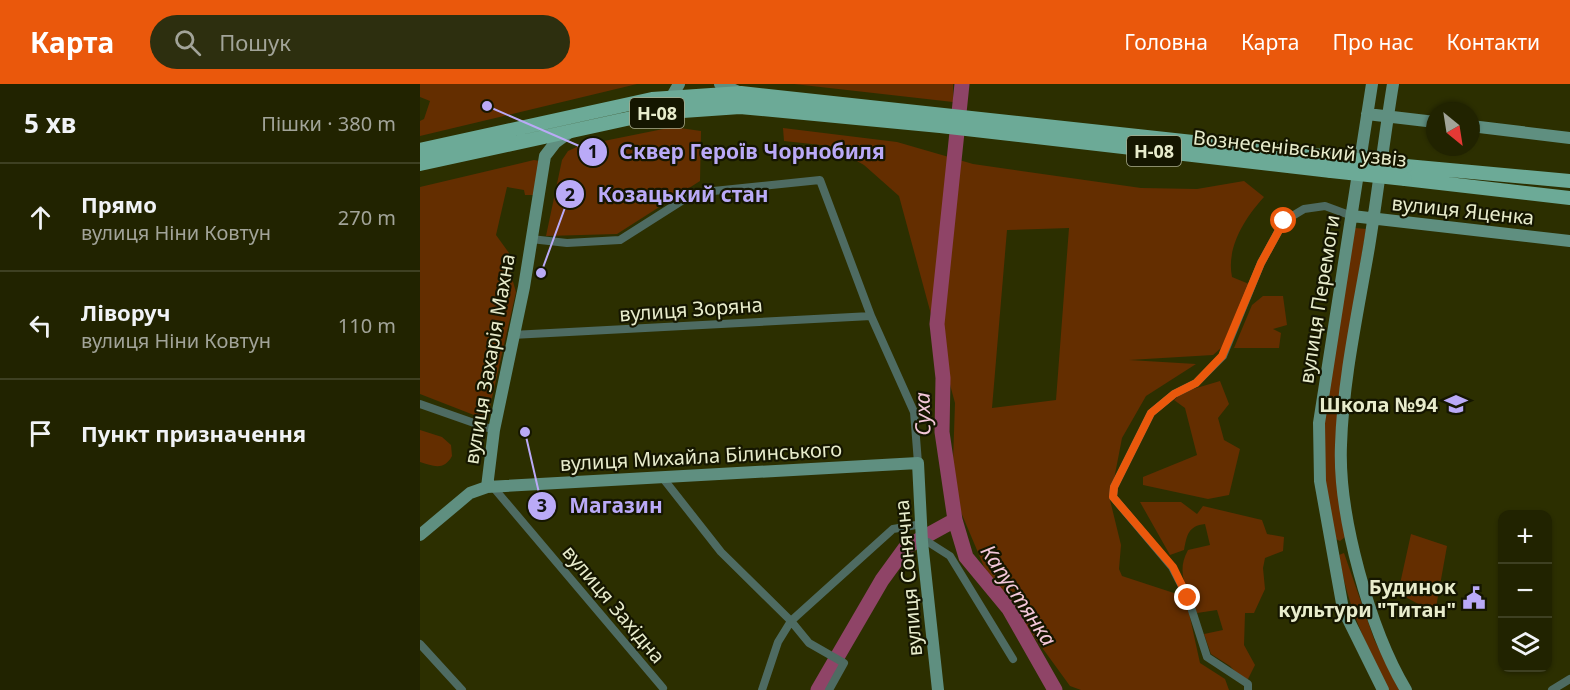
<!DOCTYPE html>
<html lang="uk">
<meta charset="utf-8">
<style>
:root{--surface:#212300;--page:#2d2f0f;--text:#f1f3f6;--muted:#a2a499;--line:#3e4022;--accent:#ea580c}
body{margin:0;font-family:"Noto Sans",sans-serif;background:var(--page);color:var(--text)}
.controls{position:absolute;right:18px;bottom:18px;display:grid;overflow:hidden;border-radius:12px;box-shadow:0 2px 4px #0004}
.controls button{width:54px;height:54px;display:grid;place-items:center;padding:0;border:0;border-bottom:2px solid var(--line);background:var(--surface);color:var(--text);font:30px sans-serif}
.compass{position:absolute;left:1006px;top:18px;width:54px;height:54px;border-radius:50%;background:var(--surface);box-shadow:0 2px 4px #0004;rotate:150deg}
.stop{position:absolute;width:18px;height:18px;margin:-14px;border:4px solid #ea580c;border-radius:50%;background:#fff}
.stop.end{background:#ea580c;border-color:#fff;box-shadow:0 2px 6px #0008}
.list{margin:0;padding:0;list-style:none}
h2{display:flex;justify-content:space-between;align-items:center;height:78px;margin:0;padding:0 24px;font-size:26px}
h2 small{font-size:20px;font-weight:400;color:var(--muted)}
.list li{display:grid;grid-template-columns:39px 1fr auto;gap:18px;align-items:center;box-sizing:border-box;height:108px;padding:0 24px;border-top:2px solid var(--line)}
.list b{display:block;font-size:22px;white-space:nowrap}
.list p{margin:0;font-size:20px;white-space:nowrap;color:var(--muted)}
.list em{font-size:20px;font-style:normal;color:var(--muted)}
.icon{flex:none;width:33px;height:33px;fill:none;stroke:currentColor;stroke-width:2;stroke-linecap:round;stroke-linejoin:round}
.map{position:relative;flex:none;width:1150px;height:606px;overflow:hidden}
header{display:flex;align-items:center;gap:36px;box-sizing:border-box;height:84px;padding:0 30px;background:var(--accent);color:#fff}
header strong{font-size:28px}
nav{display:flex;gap:33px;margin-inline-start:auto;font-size:21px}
.search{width:420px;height:54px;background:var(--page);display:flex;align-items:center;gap:15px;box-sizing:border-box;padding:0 21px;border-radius:33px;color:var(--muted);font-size:22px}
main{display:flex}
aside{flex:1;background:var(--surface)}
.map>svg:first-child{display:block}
.green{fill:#642e00;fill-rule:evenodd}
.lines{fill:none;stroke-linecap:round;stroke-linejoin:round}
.river{stroke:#8f4467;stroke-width:15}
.street{stroke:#4e6b62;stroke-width:8}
.secondary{stroke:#5f8f80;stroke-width:12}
.primary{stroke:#6caa97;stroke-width:14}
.primary-bridge{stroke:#6caa97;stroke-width:14}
.route{stroke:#ea580c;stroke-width:8}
.labels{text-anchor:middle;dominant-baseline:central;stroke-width:4.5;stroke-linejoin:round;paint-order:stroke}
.shield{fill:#151600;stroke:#a9ac8f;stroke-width:1.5}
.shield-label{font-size:18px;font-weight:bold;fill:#e8eccc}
.street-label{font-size:20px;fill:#e8eccc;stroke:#151600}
.poi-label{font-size:20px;font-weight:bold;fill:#e8eccc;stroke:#151600;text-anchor:end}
.water-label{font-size:21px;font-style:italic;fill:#f5c8da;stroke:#151600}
.leader{fill:none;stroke:#baaaf7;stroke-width:2}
.callout-dot{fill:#baaaf7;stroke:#151600;stroke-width:2}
.mark-label{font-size:18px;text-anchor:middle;font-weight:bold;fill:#111}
.callout-label{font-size:21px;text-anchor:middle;font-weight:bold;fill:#baaaf7;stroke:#151600;stroke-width:4.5;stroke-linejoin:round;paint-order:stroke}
</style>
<header>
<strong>Карта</strong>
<div class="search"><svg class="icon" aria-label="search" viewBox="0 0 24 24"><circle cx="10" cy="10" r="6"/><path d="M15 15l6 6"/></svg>Пошук</div>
<nav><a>Головна</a><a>Карта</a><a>Про нас</a><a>Контакти</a></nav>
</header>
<main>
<aside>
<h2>5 хв<small>Пішки · 380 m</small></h2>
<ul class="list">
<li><svg class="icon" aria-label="ahead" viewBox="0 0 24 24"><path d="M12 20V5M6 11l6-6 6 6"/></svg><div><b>Прямо</b><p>вулиця Ніни Ковтун</p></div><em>270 m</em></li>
<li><svg class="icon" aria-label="left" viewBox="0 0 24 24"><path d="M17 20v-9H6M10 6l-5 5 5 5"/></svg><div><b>Ліворуч</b><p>вулиця Ніни Ковтун</p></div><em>110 m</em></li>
<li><svg class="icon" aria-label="arrive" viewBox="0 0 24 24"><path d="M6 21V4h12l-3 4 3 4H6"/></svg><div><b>Пункт призначення</b></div></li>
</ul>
</aside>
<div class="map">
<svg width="1150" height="606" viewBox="0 0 1150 606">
<rect width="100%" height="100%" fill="#2c2f00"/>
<!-- green -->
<path class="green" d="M0,0H217L0,52V37L4,35L10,17L0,13Z
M374,0H533V18Z
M253,43L281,47L280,97L197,150L126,152L142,76L148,67L159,62Z
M363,44L477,58L553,80L721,104L777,105L824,97L844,113C825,134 806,163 812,193L829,200L801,264L793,271L709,276L776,280L726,312L702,354L690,416L701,461L699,485L702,492L760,511L769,529L780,579L805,595L809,606H661L650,602L565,485L532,407L535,319L479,112L444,81L410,62L364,57ZM649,144L636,316L572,324L587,146Z
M114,76L120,77L114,111H105L104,106L87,103L76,151L89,169L86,184L90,187L96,208L68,332L59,333L0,310V103Z
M935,144L946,145L926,266L925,453L920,457L914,454C909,422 903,390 904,358C905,288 924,213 935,144Z
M843,212H863L867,241L853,245L861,249L859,264H814L832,221Z
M800,297L809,320L798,334L804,356L820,365L809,411L788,415L723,401V393L777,371L765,324L754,316L763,308Z
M0,346L22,353L31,361L32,372C24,387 13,382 0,378Z
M720,418H761L777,430L783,422L842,436L847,450L864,453L863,467L845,474L843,484L845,505L834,529H825L824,561L835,581L826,599L810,582L791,570L784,550L803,546L797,526L777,529C768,507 755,489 768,466L790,461L785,440C768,442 767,451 764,466L750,471Z
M991,450L1027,462L1015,529L978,509Z
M924,469L954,555L979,606H968C946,560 927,522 919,471Z"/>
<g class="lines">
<!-- river -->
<path class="river" d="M535,436L546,473L589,525L635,606
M398,606L462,496L486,463L535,436L522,348L523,294L517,240L542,0"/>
<!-- street -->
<path class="street" d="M111,155L147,159L200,156L274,109L400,96L451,232L494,328L498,379
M92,251L451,232
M0,320L74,346
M242,393L301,468L371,537L473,445L502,440
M73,403L243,604
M502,458H508L530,472L593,575
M0,560L42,606
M342,606L358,558L371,537L389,559L424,579L409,606
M828,606V600L787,573L768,514L752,483L693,413L694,403L731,329L754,310L776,299L803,272L841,179L864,137L884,125L905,122L932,132
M1132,606L1150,595"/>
<!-- secondary -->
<path class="secondary" d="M300,0L321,9
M952,0L899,339L900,397L923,525L963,606
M973,0C964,54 958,108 949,163C938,228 923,295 921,361C918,431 950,546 986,606
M251,14L259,0
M947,30L1015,38
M1051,42L1150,54
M932,132L1150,157
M67,403L498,379L502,458L518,606
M0,451L50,409L67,403L74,346L104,203L125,72L135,59L150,48"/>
<!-- primary -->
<path class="primary" d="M0,66L232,15L321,9L912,73
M0,80L234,29L320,23L520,42L911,87
M986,82L1150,97
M985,95L1150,114"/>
<!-- primary-bridge -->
<path class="primary-bridge" d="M912,73L986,82
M911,87L985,95"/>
</g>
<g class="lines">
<!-- route -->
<path class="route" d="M768,514L753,483L693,413L694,403L731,329L754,310L776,299L802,272L841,179L864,137"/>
</g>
<!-- icons -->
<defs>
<g id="school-bare" transform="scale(1.8)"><path d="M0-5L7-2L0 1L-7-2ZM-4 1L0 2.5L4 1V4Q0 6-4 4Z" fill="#baaaf7" stroke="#151600" stroke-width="2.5" paint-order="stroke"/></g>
<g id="civic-bare" transform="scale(1.8)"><path d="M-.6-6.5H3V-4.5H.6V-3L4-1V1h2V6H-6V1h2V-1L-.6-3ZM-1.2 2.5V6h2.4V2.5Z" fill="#baaaf7" stroke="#151600" stroke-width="2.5" paint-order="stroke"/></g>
</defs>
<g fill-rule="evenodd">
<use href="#school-bare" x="1036" y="320"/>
<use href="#civic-bare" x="1054" y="514"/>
</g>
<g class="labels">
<!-- shield labels -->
<g class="shield">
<rect x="210" y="14" width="54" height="30" rx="4.5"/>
<rect x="707" y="52" width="54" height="30" rx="4.5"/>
</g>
<g class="shield-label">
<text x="237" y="29">Н-08</text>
<text x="734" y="67">Н-08</text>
</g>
<!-- street labels -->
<g class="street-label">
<text transform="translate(880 64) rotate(6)">Вознесенівський узвіз</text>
<text transform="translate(1043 126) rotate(6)">вулиця Яценка</text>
<text transform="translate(899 215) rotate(-81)">вулиця Перемоги</text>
<text transform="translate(271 225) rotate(-4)">вулиця Зоряна</text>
<text transform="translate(69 275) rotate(-80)">вулиця Захарія Махна</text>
<text transform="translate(281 372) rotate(-3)">вулиця Михайла Білинського</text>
<text transform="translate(488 494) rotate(-95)">вулиця Сонячна</text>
<text transform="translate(194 520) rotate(50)">вулиця Західна</text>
</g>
<!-- poi labels -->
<g class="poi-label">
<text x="1018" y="320">Школа №94</text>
<text x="1036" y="502">Будинок<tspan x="1036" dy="23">культури "Титан"</tspan></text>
</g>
<!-- water labels -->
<g class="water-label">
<text transform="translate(502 330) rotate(-91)">Суха</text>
<text transform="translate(599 511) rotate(56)">Капустянка</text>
</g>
</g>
<!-- callouts -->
<path class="leader" d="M67 22L173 68M121 189L150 110M105 348L122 422"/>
<g class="callout-dot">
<circle cx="67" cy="22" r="6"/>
<circle cx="121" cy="189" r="6"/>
<circle cx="105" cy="348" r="6"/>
<circle cx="173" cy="68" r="15"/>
<circle cx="150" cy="110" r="15"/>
<circle cx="122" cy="422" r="15"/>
</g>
<g class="mark-label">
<text x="173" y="74">1</text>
<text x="150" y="117">2</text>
<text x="122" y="428">3</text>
</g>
<g class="callout-label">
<text x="332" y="75">Сквер Героїв Чорнобиля</text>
<text x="263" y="118">Козацький стан</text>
<text x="196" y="429">Магазин</text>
</g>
</svg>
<div class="controls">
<button>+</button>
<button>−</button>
<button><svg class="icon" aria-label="layers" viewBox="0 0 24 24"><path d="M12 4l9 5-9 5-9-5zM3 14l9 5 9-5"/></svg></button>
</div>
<svg class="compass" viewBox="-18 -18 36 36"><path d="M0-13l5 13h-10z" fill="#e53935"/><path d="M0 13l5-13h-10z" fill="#a2a499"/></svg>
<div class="stop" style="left:864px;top:137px"></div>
<div class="stop end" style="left:768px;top:514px"></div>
</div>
</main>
